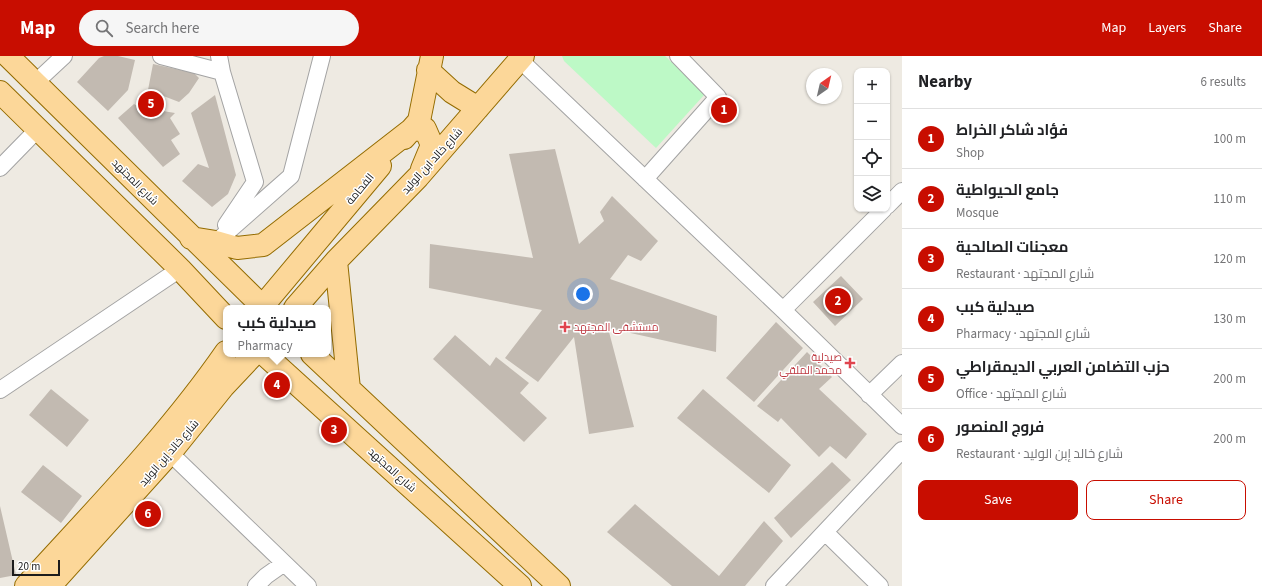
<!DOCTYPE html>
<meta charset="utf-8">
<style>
:root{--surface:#fff;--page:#f6f6f6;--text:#202124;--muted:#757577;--line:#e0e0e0;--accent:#c80d00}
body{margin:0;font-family:"Source Sans 3",Cairo,sans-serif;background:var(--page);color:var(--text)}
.controls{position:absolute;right:12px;top:12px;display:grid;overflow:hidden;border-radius:8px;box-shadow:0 1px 3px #0004}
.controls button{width:36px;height:36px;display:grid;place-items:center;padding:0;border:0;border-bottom:1px solid var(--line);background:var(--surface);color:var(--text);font:20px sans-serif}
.compass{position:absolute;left:806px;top:12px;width:36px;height:36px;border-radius:50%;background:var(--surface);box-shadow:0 1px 3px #0004;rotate:34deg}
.scale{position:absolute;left:12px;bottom:10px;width:48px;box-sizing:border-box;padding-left:4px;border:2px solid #1c1c1c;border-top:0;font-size:11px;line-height:14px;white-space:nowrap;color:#1c1c1c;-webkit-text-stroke:3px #fff;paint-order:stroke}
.you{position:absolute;left:583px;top:238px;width:14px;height:14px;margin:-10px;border:3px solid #fff;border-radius:50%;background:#1a73e8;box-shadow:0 0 0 6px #1a73e833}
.badge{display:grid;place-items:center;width:26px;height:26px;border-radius:50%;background:var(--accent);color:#fff;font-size:13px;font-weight:700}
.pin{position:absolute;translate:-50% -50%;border:2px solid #fff;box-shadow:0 1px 4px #0006}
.popup{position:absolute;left:223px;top:249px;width:108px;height:52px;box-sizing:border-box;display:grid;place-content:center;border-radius:8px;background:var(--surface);filter:drop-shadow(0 1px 3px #0005);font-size:13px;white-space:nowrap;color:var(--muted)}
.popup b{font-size:15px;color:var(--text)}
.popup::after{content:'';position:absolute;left:50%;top:100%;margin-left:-8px;border:8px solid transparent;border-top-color:var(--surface)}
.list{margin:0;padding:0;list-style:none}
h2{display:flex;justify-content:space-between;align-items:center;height:52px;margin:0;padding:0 16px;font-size:17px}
h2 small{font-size:13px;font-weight:400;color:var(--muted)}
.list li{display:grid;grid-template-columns:26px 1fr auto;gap:12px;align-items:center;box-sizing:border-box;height:60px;padding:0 16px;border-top:1px solid var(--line)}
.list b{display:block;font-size:15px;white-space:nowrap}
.list p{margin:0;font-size:13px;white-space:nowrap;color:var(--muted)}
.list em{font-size:13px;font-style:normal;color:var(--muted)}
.actions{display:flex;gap:8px;padding:12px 16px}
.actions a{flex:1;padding:9px 0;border:1px solid var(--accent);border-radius:8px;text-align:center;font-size:14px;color:var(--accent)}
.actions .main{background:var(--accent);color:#fff}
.icon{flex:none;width:22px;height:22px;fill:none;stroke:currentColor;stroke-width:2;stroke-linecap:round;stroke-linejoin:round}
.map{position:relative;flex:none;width:902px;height:530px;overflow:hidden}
header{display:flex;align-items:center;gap:24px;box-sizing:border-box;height:56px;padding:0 20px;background:var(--accent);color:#fff}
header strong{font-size:19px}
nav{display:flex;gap:22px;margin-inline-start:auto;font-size:14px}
.search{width:280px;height:36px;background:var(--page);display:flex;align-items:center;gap:10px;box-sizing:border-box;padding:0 14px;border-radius:22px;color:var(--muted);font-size:15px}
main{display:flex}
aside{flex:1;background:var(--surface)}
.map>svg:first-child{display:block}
.park{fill:#bdf9c6}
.building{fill:#c2bab1}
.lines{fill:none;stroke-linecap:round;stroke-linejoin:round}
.minor-casing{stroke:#a3a3a3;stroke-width:18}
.primary-casing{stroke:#946c00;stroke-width:24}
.minor{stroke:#fff;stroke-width:16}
.primary{stroke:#fcd799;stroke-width:22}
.health-dot{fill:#e0444e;stroke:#fff;stroke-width:1.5}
.labels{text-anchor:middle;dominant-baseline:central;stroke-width:3;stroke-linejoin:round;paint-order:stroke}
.street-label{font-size:11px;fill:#1c1c1c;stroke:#fff}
.health-label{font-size:11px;fill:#be3a42;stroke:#fff;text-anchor:start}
</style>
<header>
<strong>Map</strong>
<div class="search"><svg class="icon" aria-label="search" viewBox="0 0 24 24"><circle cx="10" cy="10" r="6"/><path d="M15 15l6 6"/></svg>Search here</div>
<nav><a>Map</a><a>Layers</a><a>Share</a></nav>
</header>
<main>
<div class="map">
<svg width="902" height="530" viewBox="0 0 902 530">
<rect width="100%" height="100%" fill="#eeeae2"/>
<!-- park -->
<path class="park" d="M562,0H665L705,38L656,92L564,5Z"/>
<!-- building -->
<path class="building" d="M104,0H118L135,4L128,34L108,55L77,26L99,2Z
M153,8L194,17L199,22L189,37L179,46L148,34Z
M215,39L236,119L228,138L212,151L182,125L198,108L209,112L191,57Z
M134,48L151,59L157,54L175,57L170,62L180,78L171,84L180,98L163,111L118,62Z
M555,93L579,188L604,165L600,156L612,140L658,185L641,205L628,199L610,223L717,260L716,296L608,272L634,371L589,378L574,281L538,326L505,302L542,254L429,232L430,188L533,202L509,98Z
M841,220L863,243L835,270L813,246Z
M776,266L803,292L754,346L726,322Z
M455,279L490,310L496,301L529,327L520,337L547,362L524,386L433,303Z
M807,296L832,321L819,333L867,378L846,403L830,390L819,401L781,362L778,366L757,350Z
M51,333L89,364L67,391L29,359Z
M703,333L791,409L769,437L677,362Z
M832,406L851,424L791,482L774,462Z
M43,409L82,440L61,467L21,436Z
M635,448L719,520L764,465L783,485L745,530H672L607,476Z
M0,450L16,519L0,522Z"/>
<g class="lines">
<!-- minor casing -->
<g class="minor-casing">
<path id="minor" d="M161,0L222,16
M219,0L222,16L255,126L226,169
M520,4L783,254L902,370
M36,26L64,0
M0,112L37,74
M645,123L718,41L678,0
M887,150L902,135
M216,186L291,120L322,0
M783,254L884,153
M0,334L180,213
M869,339L902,307
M170,397L308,530
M825,476L880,530
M256,530L266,520L283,508
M774,530L902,394"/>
</g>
<!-- primary casing -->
<g class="primary-casing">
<path id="primary" d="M8,0L264,252
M428,14L452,36L478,52
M0,36L180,213L226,262
M404,82L419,65L432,0
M191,182L216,186L237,192L263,189L411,74L425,73L432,89L422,113
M336,205L349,333
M261,252L380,110
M295,252L336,205L418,121L523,0
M264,298L520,530
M312,298L559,530
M26,530C95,454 167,381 226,296
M50,530L170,397L223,331L254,298"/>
</g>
<!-- minor -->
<use href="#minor" class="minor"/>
<!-- primary -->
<use href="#primary" class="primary"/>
</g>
<!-- markers -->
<g class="health-dot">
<path d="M563 265h4v4h4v4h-4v4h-4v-4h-4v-4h4z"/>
<path d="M848 301h4v4h4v4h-4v4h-4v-4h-4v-4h4z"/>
</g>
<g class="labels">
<!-- street labels -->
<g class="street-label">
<text transform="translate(432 105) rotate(-48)">شارع خالد ابن الوليد</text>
<text transform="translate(135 126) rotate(45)">شارع المجتهد</text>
<text transform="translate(360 133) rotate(-50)">الفحامة</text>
<text transform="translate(169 397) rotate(-49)">شارع خالد إبن الوليد</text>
<text transform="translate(392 414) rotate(42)">شارع المجتهد</text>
</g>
<!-- health labels -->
<g class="health-label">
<text x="574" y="271">مستشفى المجتهد</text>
<text x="842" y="301" text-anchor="end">صيدلية<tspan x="842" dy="13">محمد الملقي</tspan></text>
</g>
</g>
</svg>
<div class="controls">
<button>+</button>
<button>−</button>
<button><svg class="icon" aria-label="locate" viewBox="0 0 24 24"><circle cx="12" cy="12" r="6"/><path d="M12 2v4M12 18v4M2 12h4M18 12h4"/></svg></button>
<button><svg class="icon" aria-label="layers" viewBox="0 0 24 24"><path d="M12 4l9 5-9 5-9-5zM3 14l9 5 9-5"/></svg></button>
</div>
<svg class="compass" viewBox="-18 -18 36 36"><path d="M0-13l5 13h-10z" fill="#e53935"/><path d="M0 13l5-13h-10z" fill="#757577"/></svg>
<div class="scale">20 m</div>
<div class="you"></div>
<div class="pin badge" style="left:724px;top:54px">1</div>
<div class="pin badge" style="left:838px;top:245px">2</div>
<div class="pin badge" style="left:334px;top:374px">3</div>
<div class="pin badge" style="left:277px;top:329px">4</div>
<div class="popup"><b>صيدلية كبب</b>Pharmacy</div>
<div class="pin badge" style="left:151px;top:48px">5</div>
<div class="pin badge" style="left:148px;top:458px">6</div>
</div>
<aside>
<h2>Nearby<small>6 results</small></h2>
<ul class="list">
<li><span class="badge">1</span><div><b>فؤاد شاكر الخراط</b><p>Shop</p></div><em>100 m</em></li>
<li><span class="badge">2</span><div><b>جامع الحيواطية</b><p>Mosque</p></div><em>110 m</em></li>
<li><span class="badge">3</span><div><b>معجنات الصالحية</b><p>Restaurant · شارع المجتهد</p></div><em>120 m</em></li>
<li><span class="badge">4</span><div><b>صيدلية كبب</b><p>Pharmacy · شارع المجتهد</p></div><em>130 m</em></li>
<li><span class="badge">5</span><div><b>حزب التضامن العربي الديمقراطي</b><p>Office · شارع المجتهد</p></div><em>200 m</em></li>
<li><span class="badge">6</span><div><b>فروج المنصور</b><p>Restaurant · شارع خالد إبن الوليد</p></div><em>200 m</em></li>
</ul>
<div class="actions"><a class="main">Save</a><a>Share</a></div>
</aside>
</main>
